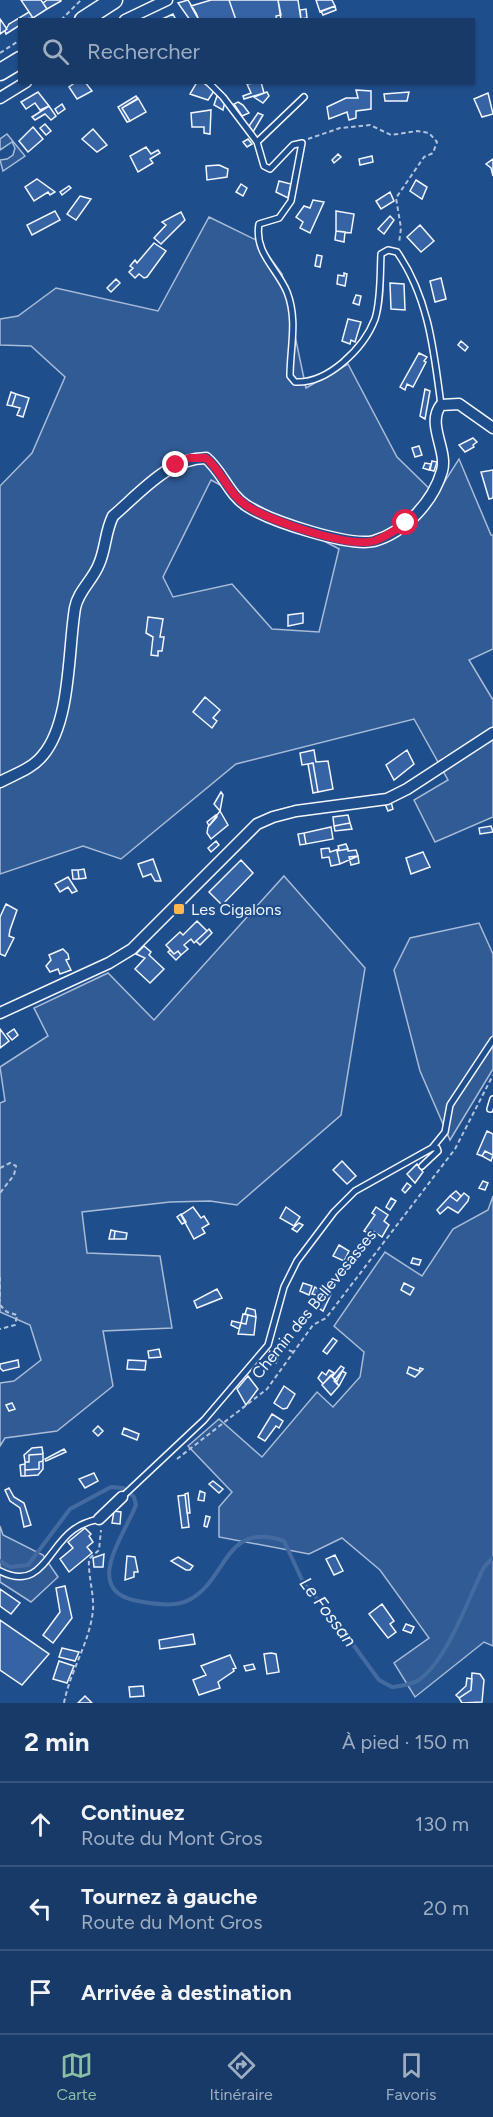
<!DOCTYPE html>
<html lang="fr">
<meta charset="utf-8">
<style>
:root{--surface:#173a69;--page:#20416f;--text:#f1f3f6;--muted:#9eadc0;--line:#36547d;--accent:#8abfa5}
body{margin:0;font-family:Figtree,sans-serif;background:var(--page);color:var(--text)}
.stop{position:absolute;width:18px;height:18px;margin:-14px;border:4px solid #e11d48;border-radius:50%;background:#fff}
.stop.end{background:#e11d48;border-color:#fff;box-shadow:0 2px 6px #0008}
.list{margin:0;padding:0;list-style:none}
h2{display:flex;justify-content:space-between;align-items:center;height:78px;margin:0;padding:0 24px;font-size:26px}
h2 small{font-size:20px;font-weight:400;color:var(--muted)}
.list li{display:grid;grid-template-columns:39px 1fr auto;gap:18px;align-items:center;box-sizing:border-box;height:84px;padding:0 24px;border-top:2px solid var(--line)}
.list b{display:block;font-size:22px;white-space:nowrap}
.list p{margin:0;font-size:20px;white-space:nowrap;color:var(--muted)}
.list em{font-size:20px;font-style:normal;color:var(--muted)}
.icon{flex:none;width:33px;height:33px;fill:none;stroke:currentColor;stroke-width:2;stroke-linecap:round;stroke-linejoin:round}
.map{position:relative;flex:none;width:493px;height:1703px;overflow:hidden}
.search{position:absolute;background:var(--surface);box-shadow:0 2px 4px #0004;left:18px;right:18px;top:18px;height:66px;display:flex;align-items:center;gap:15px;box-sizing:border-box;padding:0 21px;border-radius:0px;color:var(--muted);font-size:22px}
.sheet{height:330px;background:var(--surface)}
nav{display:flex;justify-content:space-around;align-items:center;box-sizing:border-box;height:84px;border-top:2px solid var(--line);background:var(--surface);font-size:16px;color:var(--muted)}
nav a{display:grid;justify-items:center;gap:3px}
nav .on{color:var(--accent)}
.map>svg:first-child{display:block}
.built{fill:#305b95;stroke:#a8bbd7;stroke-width:1.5;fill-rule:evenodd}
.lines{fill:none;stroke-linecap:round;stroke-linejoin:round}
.stream{stroke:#446ba0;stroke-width:4}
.building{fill:#3563a3;stroke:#f2f6ff;stroke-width:1.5}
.lane-casing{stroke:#f2f6ff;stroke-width:8}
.street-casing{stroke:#f2f6ff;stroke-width:13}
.primary-casing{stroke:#f2f6ff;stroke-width:19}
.path{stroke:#b3c4dc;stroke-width:2;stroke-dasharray:4.5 3;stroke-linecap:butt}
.lane{stroke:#1f4e8c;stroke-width:5}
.street{stroke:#1f4e8c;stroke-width:10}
.primary{stroke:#1f4e8c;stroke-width:16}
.route{stroke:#e11d48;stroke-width:8}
.poi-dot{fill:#ffb74d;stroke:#1f4e8c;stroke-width:2}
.labels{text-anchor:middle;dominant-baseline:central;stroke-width:4.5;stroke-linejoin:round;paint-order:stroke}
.poi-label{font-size:16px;fill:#f2f6ff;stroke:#1f4e8c;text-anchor:start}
.street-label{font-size:16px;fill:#f2f6ff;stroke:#1f4e8c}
.water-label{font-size:18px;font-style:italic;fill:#f2f6ff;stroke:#1f4e8c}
</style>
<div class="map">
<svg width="493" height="1703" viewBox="0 0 493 1703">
<rect width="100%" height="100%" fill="#1f4e8c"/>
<!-- built -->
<path class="built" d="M7,134L25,156L3,171L0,160L7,159L13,155L15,148L12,142L0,150V139Z
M209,217L258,241L282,274L306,388L348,364L397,457L436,495L459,459L491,535H493V649L469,660L493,700V817L435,842L414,800L448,780L414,719L236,764L121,859L83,846L0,874V486L32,453L65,377L31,346L0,345V319L18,316L56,288L158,311ZM211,480L339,549L319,632L272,629L232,584L173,597L163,577Z
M284,876L365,968L341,1115L237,1205L210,1201L170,1202L82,1212L87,1253L160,1256L172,1328L103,1331L113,1386L57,1431L5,1438L0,1446V1383L14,1381L41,1360L30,1325L0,1312V1103L5,1101L0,1067L48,1036L34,1008L108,973L154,1020Z
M479,923L493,954V1069L450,1140L420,1071L394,970L410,938Z
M493,1196V1646L484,1642L415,1697L394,1663L429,1638L380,1570L342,1538L309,1554L219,1537V1507L232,1492L188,1446L219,1419L262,1457L317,1392L333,1407L360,1377L364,1352L334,1326L385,1252L422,1276L453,1229L488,1210Z
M0,1526L3,1535L43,1555L58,1577L31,1602L0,1582Z"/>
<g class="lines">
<!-- stream -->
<path class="stream" d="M0,1561L10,1567L28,1565L70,1509L111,1487L123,1488L134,1497L136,1505C123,1538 79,1594 143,1602C157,1604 176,1607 189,1600C228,1580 224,1520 284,1541L303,1582L333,1617L379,1680L392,1687C401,1686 411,1685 419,1680C448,1659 468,1599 484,1567L493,1558"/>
</g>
<!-- building -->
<path class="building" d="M21,0H41L47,9L33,18Z
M47,0H61V1L47,9L43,3Z
M188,0L196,13L199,20H190L178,3Z
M211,0H229L236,20H199L191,6Z
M229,0H278L281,15L276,16L277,20H236Z
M278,0H298L301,20H281Z
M316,0H332L335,6L320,12Z
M335,6L336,10L323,15L321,11Z
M306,9L307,18L301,19L300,10Z
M29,12L33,18L20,20V25L6,34L5,31L9,24Z
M173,14L176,20H160Z
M0,19L7,29L0,34Z
M76,82H85L92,91L77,99L69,87Z
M197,82H202L214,91L208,100L190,94Z
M261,82L264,93L244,99L243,96L251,93L247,84Z
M356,90L371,91V109L356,111V118L349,120L347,112L329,119L327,107L346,98H358Z
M38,92L49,106L40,110L35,103L26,109L21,102Z
M267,92L269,96L263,103L254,97Z
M409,92L407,101H385L384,94Z
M488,93L493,114L482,117L474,99Z
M136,96L138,99L122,108L130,121L127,122L118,107Z
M217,96L225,101L223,110L214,105Z
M138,98L146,112L130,121L122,108Z
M238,102L243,105L249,113L242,116L234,104Z
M62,104L65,109L58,114L55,109Z
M49,106L56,116L51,120L45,114L35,120L32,117Z
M211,110L210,134L204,133V127H192L191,113Z
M258,113L263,115L253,132L249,126Z
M45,124L51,131L46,135L40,128Z
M33,127L43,139L28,152L19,141Z
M93,129L107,145L97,152L82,139Z
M248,139L252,144L247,147L243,142Z
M146,147L151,154L158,150L160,153L150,159L153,163L138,172L130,156Z
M338,154L341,157L334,163L332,160Z
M372,156L373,162L360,165L359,159Z
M493,159V176L491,168L486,164Z
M219,165L228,169L227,177L207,180L206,166Z
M37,179L55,192L50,195L48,192L34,201L25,187Z
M416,180L427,187L422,199L410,191Z
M279,181L291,184L288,198L276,192Z
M241,184L247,188L243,196L236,192Z
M69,186L71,188L62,195L60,192Z
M390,192L394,201L381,209L376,201Z
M80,196L91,199L76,220L67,214Z
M313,200L324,202L310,233L300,228L303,222L296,217L304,206L310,208Z
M55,211L60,220L32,235L27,225Z
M336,211L354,214L351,233L336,231Z
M181,212L185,220L161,244L154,238L166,225L162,222Z
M390,216L394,220L384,234L378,229Z
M420,225L434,241L421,252L407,237Z
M336,231L345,232L344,242L335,240Z
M154,243L166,251L147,277L144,278L139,274L135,278L129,272L133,268L130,266L135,260L137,263Z
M317,255L322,256L320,267L315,266Z
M344,273L347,274L345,286L337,284L338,275L344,276Z
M441,278L446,299L435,302L430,281Z
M116,279L120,283L111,292L107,288Z
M390,283L404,284L405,310L391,309Z
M356,295L361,296L359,305L353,303Z
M348,319L361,322L355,342L351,340L350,344L342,341Z
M461,341L468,347L465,351L458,345Z
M419,353L427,357L424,361L426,362L413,387L407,384L405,390L400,387Z
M425,389L430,391L425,419L420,416Z
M11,392L16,394L12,406L7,405Z
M16,394L29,398L23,417L17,415L20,408L12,406Z
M473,438L477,442L473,445L474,447L465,452L459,445Z
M419,446L422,455L415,457L412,448Z
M432,461L437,462L434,471L430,470Z
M425,463L431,464L429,470L423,468Z
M493,470V498L489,499L481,472Z
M303,613V623L288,626V615Z
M148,617L163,619L160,637H164L162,651H158V656L151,655L153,637L146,633Z
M205,697L220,710L213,718L217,721L212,728L193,712Z
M314,750L316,762L328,761L333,789L318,792L313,763L302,765L300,753Z
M407,750L414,764L394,780L386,765Z
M313,763L318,792L313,793L308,764Z
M221,792L223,795L220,811L214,804Z
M391,802L393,809L388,811L385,804Z
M220,811L228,825L211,839L207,833L208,827Z
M216,815L217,817L209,826L207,822Z
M348,815L350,823L334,826L333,817Z
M350,823L352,829L335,831L334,826Z
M491,826L493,832L480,834L479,828Z
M331,827L333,839L306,844L304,833Z
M304,833L306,844L300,845L298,834Z
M216,841L219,845L211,852L208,848Z
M346,844L348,849L337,851L340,864L331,866L329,857L322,858L321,849L329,848L330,852L339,849L338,846Z
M348,849V851L356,850L358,856L340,864L337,851Z
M423,852L430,867L411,874L406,858Z
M358,856L359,863L351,865L349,857Z
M153,859L161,881H155L151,874L143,877L138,864Z
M241,860L253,873L222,905L209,892Z
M84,869L86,878L79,879L78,870Z
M72,870H78L79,879H73Z
M68,877L77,891L72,893L68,887L60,892L55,884Z
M6,904L17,910L10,930L9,936L14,938L5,956L0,954V917Z
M197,921L207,931L194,943L191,939L184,945L188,949L181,955L178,951L174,954L166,945L180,932L183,935Z
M209,929L212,933L200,945L196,941Z
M144,946L151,952L149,955L164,969L150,983L135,969L145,958L136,954Z
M63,949L68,954L69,959L66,960L71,970L60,974L58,969L50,972L46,966L51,960L49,955Z
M170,950L174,954L178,951L181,955L176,960L168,952Z
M0,1029L9,1041L0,1048Z
M14,1029L18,1035L12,1040L7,1034Z
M487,1131L493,1134V1155L485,1151L482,1156L477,1154Z
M485,1151L493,1155L491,1161L482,1156Z
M342,1161L356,1176L347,1184L333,1170Z
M417,1164L423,1172L415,1183L407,1174Z
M483,1181L488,1183L485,1190L479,1188Z
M407,1183L411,1186L405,1193L402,1190Z
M456,1191L461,1196L457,1201L450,1196Z
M464,1193L469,1197L468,1201L458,1213L448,1207L440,1214L437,1210L450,1196L457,1201Z
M391,1198L396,1201L390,1210L386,1207Z
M193,1207L201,1218L204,1216L209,1224L202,1228L205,1233L194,1239L181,1215Z
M286,1207L300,1217L294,1226L280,1218Z
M376,1207L388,1215L384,1221L389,1225L382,1237L373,1231L370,1234L364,1231L375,1215L372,1213Z
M181,1214L186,1222L182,1224L177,1217Z
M299,1223L303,1225L297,1232L292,1229Z
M111,1230L115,1231L114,1239H109Z
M115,1231L127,1233L126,1239H114Z
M339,1245L349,1251L344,1261L333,1256Z
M413,1258L421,1260L419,1265L411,1263Z
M303,1283L312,1286L309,1295L300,1291Z
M404,1283L414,1288L410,1295L401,1290Z
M315,1287L322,1292L324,1289L332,1292L323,1311L316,1306L321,1296L312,1294Z
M217,1289L222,1298L197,1308L194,1301Z
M247,1308L255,1310L256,1317L245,1314Z
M243,1314L248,1315L246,1324L241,1323Z
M248,1315L256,1317L254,1335L238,1334L241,1323L246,1324Z
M232,1321L241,1323L239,1329L231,1325Z
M333,1338L337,1341L327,1354L323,1351Z
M159,1349L161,1357L149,1358L148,1351Z
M270,1351L279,1356L276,1363L267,1358Z
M18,1360L19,1367L3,1371L0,1368V1364Z
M128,1360L146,1361L145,1370L127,1369Z
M341,1366L344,1368L337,1381L332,1377Z
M409,1367L419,1371L420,1368L423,1369L415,1377L407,1373Z
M329,1370L334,1373L323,1384L318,1378L322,1372L326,1375Z
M342,1371L346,1373L339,1386L334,1381Z
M331,1375L339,1386L331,1395L322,1385Z
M248,1376L258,1389L246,1405L237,1389Z
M284,1386L295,1394L287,1408L283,1409L274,1403Z
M12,1403L15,1409L9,1411L6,1405Z
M272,1414L283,1421L279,1428L276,1426L265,1441L258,1437Z
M98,1426L103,1431L98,1436L93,1431Z
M124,1428L139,1434L137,1440L122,1434Z
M42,1447L43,1454L29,1455V1462H25L24,1455L32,1448Z
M64,1449L66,1452L46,1461L45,1459Z
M43,1454V1461L39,1462V1469L25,1470V1462H29V1455Z
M43,1461V1469L38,1475L25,1476V1470L39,1469V1462Z
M25,1464V1476H21L20,1465Z
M94,1473L98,1481L85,1488L79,1479Z
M213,1481L223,1489L219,1493L209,1484Z
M9,1488L14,1497L24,1503L31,1525L24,1527L20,1508L10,1501L5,1490Z
M200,1491L205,1493L204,1501L198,1500Z
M188,1493L190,1513H187L185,1494Z
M185,1495L189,1527L182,1528L178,1496Z
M114,1511L121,1512L120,1524L112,1523Z
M206,1516L210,1517L207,1527L204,1526Z
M85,1528L91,1534L89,1536L93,1542L87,1547L92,1553L69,1572L60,1559L73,1548L68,1542Z
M104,1554L103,1567H94L93,1558Z
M335,1555L343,1571L334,1575L326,1559Z
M127,1556L135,1557L138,1572H134V1577L125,1580Z
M178,1557L193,1566L190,1570H186L171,1561Z
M65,1586L72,1618L53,1643L43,1635L60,1612L56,1588Z
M0,1589L20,1603L11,1614L0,1606Z
M382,1604L394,1621L390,1624L396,1632L388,1638L369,1614Z
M0,1620L49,1654L22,1685L0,1670Z
M406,1624L414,1627L411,1633L403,1630Z
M193,1634L195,1644L160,1649L159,1640Z
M62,1648L79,1652L75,1661L59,1657Z
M271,1653L276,1654L279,1672L267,1674L264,1654Z
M230,1655L236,1668L233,1669L234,1671L218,1682L220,1688L199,1695L193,1680L206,1675L201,1666Z
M59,1661L74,1666L67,1683L53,1679Z
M253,1664L255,1669L246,1671L244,1666Z
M472,1673L480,1674L484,1680L482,1702L462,1703L459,1698L471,1690Z
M467,1678L472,1679L471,1690L459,1698L456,1695L466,1686Z
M143,1686L144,1696L130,1697L129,1687Z
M85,1696L92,1703H78Z"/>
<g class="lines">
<!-- lane casing -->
<g class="lane-casing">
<path id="lane" d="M208,82L223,97L257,142L264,166L270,169L293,145L302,143L291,201L279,218L259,224C254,253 277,268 287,292C298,320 290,348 290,376L295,382C328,384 364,348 375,319C381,300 380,274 381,254L388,250L397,252C429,298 434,352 441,405
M257,142L304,97
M490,1109L493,1099
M422,1166L438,1151L437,1148H432
M122,1497L204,1420L268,1345L284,1287L297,1261L334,1212L355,1191L432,1148L445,1132L450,1105L493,1040
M0,1571C41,1592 47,1549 73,1530C81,1524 90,1521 99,1519"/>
</g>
<!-- street casing -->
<g class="street-casing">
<path id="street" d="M125,20L167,0
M0,98L26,82
M0,782C15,774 32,769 43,755C71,722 68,650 75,608C78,591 93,580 99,564C106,548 105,532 113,516C140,493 169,458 206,458C222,471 229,495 247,506C270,521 349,547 374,541C405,532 433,502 442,471C448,450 426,424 441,405L459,404L493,428
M0,1013L109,963L132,949L257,824L273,817L296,811L387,799L407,789L493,733
M99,1519L122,1497"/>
</g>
<!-- primary casing -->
<g class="primary-casing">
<path id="primary" d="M83,20L114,0
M0,72L20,60"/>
</g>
<!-- path -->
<path class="path" d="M61,20L81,0
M0,53L20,40
M308,139L340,128L370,125L391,135L417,131L429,133L437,142L433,153L424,157L396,198L401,228L399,243
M0,1168L10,1163L16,1166L14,1175L0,1193
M0,1277V1301
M0,1305L7,1312L17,1315L15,1325L0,1329
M282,1347L293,1352
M275,1350L278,1351L281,1347
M177,1459L267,1389L313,1325L326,1318L455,1149L493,1075
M64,1703C70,1671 90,1642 93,1610C94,1593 88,1576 89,1559L99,1550L101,1530"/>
<!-- lane -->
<use href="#lane" class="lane"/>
<!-- street -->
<use href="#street" class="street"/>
<!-- primary -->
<use href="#primary" class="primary"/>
</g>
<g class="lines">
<!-- route -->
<path class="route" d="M176,465L189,458H206C222,471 229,495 247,506C270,521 349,548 374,541C386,537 396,530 406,523"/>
</g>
<!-- markers -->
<rect class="poi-dot" x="173" y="903" width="12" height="12" rx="3"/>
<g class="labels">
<!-- poi labels -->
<g class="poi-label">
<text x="191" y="909">Les Cigalons</text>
</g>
<!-- street labels -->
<g class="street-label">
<text transform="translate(314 1304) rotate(-51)">Chemin des Bellevesasses</text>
</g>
<!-- water labels -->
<g class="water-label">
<text transform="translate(328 1612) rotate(53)">Le Fossan</text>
</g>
</g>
</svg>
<div class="stop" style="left:406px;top:523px"></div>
<div class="stop end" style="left:176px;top:465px"></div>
<div class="search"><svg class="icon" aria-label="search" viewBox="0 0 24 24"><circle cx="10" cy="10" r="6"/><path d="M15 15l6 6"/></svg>Rechercher</div>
</div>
<section class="sheet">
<h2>2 min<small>À pied · 150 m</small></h2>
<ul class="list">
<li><svg class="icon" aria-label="ahead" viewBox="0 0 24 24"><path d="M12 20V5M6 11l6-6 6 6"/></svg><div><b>Continuez</b><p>Route du Mont Gros</p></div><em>130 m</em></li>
<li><svg class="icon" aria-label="left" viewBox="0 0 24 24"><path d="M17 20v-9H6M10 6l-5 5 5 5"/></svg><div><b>Tournez à gauche</b><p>Route du Mont Gros</p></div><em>20 m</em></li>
<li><svg class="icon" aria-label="arrive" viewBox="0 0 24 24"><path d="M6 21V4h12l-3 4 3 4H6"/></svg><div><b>Arrivée à destination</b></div></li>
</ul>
</section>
<nav>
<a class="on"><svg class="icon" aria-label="map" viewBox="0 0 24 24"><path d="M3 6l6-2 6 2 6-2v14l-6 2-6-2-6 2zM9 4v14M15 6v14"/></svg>Carte</a>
<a><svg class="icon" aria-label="directions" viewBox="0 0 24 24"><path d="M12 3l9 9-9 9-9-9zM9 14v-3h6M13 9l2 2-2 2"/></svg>Itinéraire</a>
<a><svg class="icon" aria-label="saved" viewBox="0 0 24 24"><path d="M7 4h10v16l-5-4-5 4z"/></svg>Favoris</a>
</nav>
